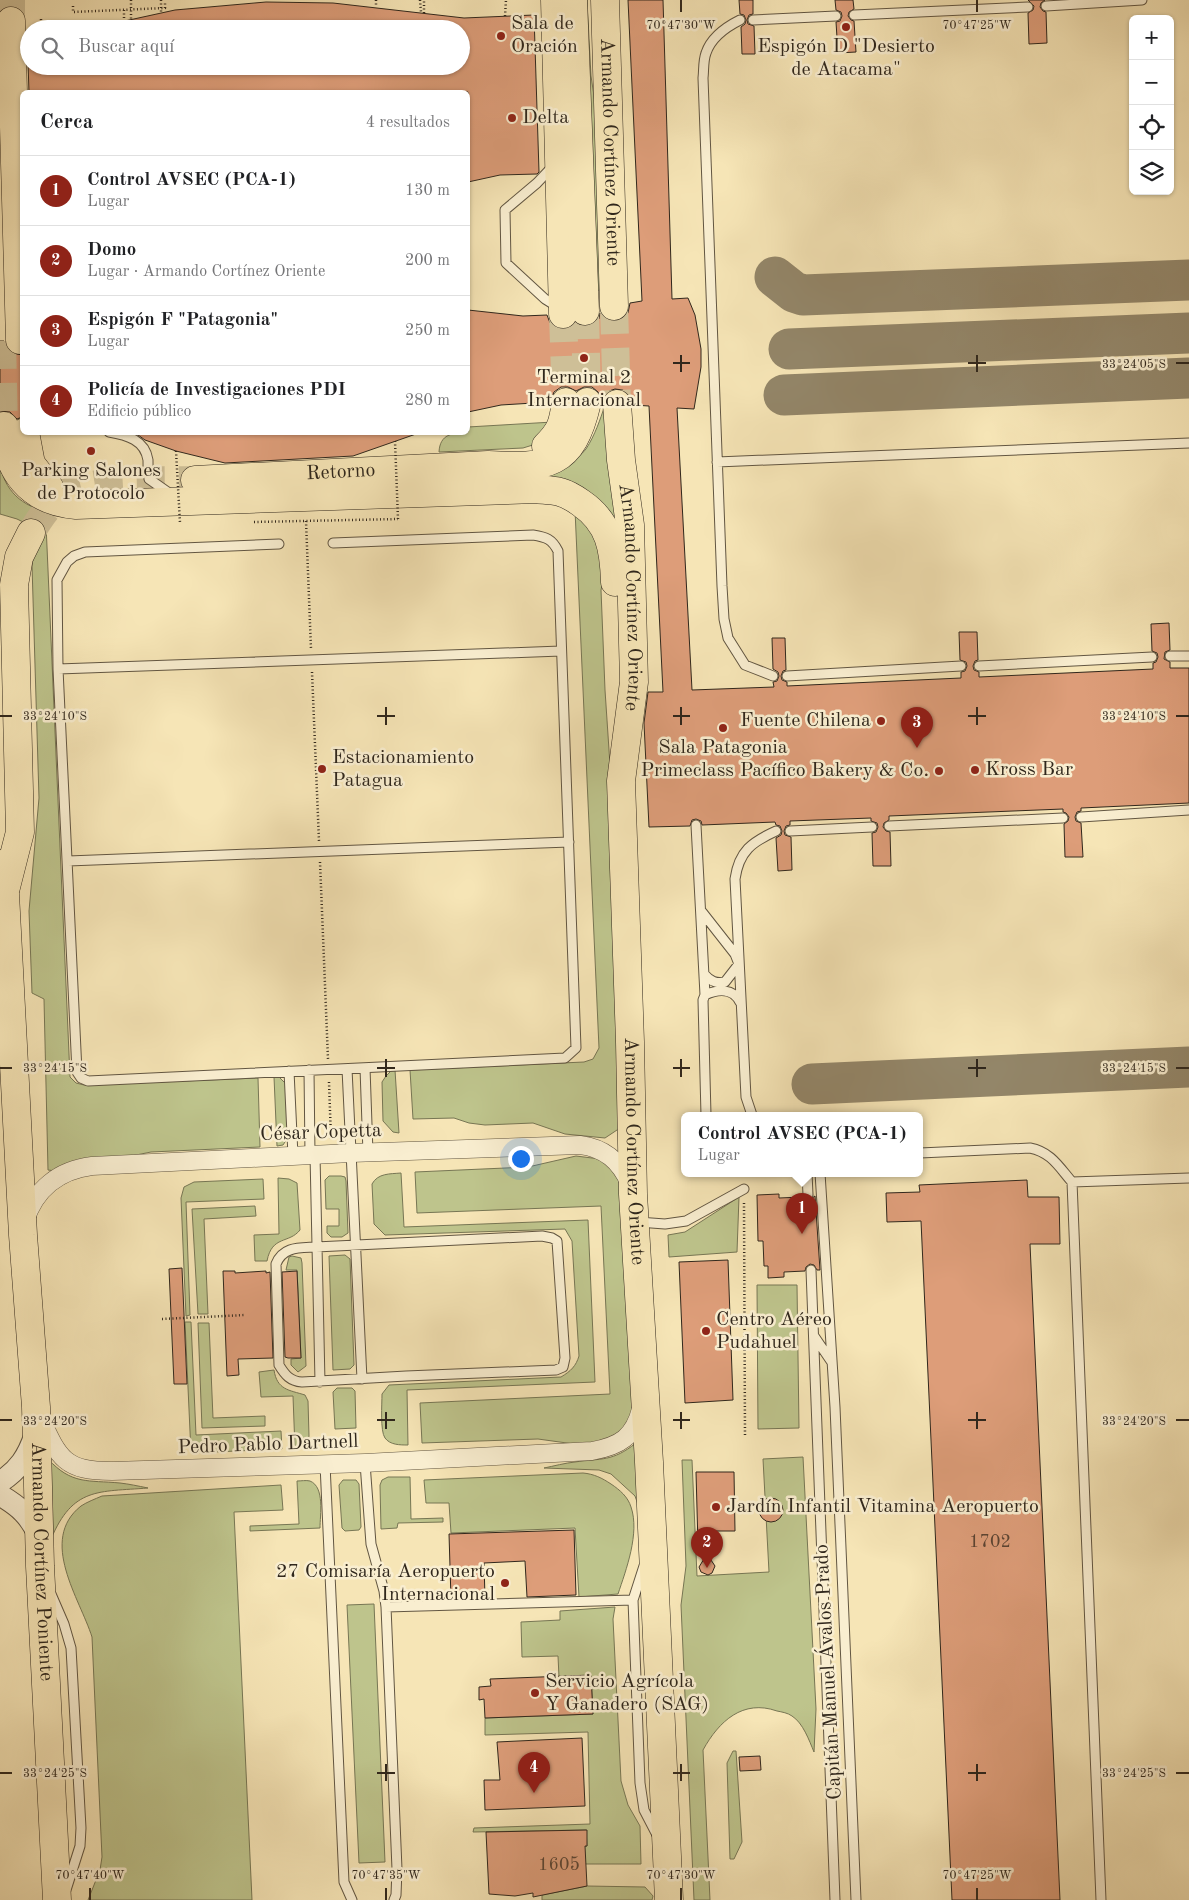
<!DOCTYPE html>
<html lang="es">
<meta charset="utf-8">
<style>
:root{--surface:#fff;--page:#f6f6f6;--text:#202124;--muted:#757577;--line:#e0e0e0;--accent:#8f2418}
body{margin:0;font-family:"Old Standard TT",serif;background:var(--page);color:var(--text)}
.controls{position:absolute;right:15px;top:15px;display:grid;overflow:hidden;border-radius:8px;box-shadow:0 1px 4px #0004}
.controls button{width:45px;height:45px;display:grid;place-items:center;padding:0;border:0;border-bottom:1px solid var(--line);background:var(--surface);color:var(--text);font:25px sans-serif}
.you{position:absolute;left:520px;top:1158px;width:18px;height:18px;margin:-12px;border:4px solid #fff;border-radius:50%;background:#1a73e8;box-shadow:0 0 0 8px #1a73e833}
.badge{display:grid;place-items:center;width:32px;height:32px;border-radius:50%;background:var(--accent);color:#fff;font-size:16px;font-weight:700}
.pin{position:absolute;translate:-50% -41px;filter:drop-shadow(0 1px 2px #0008)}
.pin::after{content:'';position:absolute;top:26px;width:18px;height:15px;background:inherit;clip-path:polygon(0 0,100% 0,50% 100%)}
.popup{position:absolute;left:681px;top:1112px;width:242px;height:65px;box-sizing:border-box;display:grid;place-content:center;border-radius:8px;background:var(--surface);filter:drop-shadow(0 1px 4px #0005);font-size:16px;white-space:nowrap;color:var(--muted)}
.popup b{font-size:19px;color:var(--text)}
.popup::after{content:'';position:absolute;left:50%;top:100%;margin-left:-10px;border:10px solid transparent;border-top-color:var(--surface)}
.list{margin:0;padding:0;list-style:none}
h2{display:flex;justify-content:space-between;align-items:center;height:65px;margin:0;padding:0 20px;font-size:21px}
h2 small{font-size:16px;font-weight:400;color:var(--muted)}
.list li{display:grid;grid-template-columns:32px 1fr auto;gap:15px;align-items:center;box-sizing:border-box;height:70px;padding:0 20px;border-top:1px solid var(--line)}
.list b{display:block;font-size:19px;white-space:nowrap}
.list p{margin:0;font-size:16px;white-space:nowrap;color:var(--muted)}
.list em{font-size:16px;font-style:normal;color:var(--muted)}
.icon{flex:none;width:28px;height:28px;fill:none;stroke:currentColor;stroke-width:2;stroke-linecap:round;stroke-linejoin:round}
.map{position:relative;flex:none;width:1189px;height:1900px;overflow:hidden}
.search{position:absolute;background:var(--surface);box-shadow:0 1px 4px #0004;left:20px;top:20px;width:450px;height:55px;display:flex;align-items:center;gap:12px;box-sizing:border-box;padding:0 18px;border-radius:28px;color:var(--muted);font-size:19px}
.panel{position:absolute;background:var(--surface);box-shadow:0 1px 4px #0004;left:20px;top:90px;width:450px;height:345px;border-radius:8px}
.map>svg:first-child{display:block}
.green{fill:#bec48c;stroke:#777654}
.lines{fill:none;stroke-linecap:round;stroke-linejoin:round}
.taxiway{stroke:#938669;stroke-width:41}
.building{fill:#dd9d79;stroke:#30271c}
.trunk-tunnel{stroke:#cebf97;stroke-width:28;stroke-dasharray:28 14;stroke-linecap:butt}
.service-casing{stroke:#625642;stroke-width:11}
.minor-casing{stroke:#625642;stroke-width:19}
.tertiary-casing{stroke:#625642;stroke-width:23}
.trunk-casing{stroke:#30271c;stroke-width:29}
.path{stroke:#30271c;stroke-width:2.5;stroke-dasharray:1 2.5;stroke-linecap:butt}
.service{stroke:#f9eed0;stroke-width:9}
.minor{stroke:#f9eed0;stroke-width:18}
.tertiary{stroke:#f9eed0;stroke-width:21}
.trunk{stroke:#f6e5b6;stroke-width:28}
.path-bridge{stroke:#30271c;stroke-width:2.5;stroke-dasharray:1 2.5;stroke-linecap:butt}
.ticks{fill:none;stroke:#30271c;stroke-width:2}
.poi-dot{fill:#8f2418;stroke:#f9eed0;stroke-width:2}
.labels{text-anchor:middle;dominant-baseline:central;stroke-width:5;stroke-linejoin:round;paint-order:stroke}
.number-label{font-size:18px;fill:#5b4433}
.poi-label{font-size:20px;fill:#30271c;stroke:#f9eed0;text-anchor:start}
.street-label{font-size:20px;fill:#30271c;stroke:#f9eed0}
.ticks-label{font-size:12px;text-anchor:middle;fill:#30271c;stroke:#f9eed0;stroke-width:5;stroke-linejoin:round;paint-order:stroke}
</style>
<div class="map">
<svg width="1189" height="1900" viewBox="0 0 1189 1900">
<rect width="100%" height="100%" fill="#f6e5b6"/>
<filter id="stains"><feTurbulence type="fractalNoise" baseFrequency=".004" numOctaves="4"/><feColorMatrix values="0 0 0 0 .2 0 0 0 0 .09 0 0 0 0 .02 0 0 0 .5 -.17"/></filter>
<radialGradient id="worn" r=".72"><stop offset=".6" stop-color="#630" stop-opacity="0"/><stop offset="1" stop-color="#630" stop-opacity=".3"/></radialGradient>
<!-- green -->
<path class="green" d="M583,0H587L591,76L598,123L601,290L593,291Z
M605,405L620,534L543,478C557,470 576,462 586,449C595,435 600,420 605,405Z
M553,422L536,444L523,448L439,452C440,434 452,433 468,432V427Z
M0,467C8,496 25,507 54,514L46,524L70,1077L76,1083L84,1085L258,1078L260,1147L151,1152L56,1171L48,1170L44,999L32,993L29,911L39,798L32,565L35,545L41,531L17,519L0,514Z
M575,510L594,520L604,576L601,590L605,690L615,840L620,1128L605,1138L565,1134L533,1123L485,1125L469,1123L454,1118L413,1119L410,1070L584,1062L593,1059L599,1048Z
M395,1070L399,1133L393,1132L383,1121L382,1082L386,1076L391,1071Z
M274,1077H279L286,1084L289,1136L283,1145L277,1146Z
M576,1156L600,1159L622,1177L636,1412L622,1432L594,1444H574L538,1439L422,1443L420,1403L610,1394L601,1206L417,1213L415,1172L528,1167Z
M401,1173L404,1227L588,1220L595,1382L407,1390L408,1445C400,1445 390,1445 385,1438C380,1431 382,1404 382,1394L389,1385L561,1377C571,1371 576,1366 579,1356L572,1241L565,1229L385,1235L374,1224L372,1184C378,1173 390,1174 401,1173Z
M341,1176L345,1177L346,1181L348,1233L342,1237H331L327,1233V1226H339V1209H326L325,1180L329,1176Z
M278,1178L289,1179L297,1183L300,1230C289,1244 272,1235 267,1261H255L254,1235L279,1234Z
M263,1179L264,1199L186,1202L190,1315L186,1316L181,1198L184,1187L194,1182Z
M739,1197L737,1252L669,1257L668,1235L685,1232Z
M255,1206L256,1216L204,1219L208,1314H198L192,1209Z
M345,1255L350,1259L354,1365L350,1369L333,1370L329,1256Z
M292,1256L301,1258L302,1263L306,1366L298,1372L291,1365V1359L301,1358L297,1270H286L289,1257Z
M757,1285H797L799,1428L758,1429Z
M185,1322H191L196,1435L281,1431L282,1449L191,1453Z
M198,1323H209L213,1418L265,1416V1426L202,1428Z
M274,1370C277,1390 289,1390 305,1395L308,1401L309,1436C308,1445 303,1448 295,1449L293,1396L261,1397L259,1372Z
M337,1388H352L355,1391L356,1428L335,1429L333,1392Z
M636,1443L642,1516L635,1496L611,1474L599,1470L544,1468C554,1466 565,1463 575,1462C602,1458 612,1462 636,1443Z
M803,1457L816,1709L814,1752C809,1740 803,1723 792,1716C788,1713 782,1712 777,1711C743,1699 719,1721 703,1750L710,1900H694L681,1605L686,1566L682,1460H692L697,1576L769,1572L763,1459Z
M48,1459C72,1485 88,1480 120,1483C129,1484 138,1486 148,1488C98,1492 73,1487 51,1539Z
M583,1473C594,1474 602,1478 611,1484C620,1490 628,1497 631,1507C640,1533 626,1570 618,1594L579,1597L575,1528L451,1533L449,1503H426L424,1480Z
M388,1477H410L411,1519L443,1518V1522L398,1523L397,1528L381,1529L380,1485L382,1480Z
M343,1480H356L359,1484L361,1527L359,1530L345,1531L342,1528L339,1485Z
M297,1481C301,1481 306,1480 310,1481C325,1487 320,1515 320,1528L250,1531V1526L299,1524Z
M281,1485L283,1510L234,1512L252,1900H88L100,1870L102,1857L92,1637C80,1599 38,1540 81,1506C87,1502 95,1499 102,1496Z
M374,1604L385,1862L359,1863L347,1605Z
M615,1607L613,1619L621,1781L628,1805L640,1826L641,1864H586L546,1856L587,1846L586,1830L473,1832L474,1828L590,1824L588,1732L485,1735V1718L593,1714L591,1676L559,1677L558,1656L522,1657L521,1622L560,1620V1611Z
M733,1751H736L742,1842L734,1859H730L727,1763Z
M587,1886L645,1887L653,1896L652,1900H542V1895Z"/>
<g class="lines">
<!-- taxiway -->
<path class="taxiway" d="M775,277L794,292L803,295L1189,280
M789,349L1189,333
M784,395L1189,378
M812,1084L1189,1067"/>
</g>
<!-- building -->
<path class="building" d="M628,0H663L672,299L688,298L695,315L701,349V367L694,409L677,408L692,690L774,687L773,682L777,681L779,676L778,672L773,669L772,638H785L786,670L783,671L781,676L782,680L787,682V686L961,678V672L965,671L967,666L966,662L960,660L959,632H977L978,660L975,661L973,666L974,670L979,672V677L1153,669V663L1156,662L1158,657L1157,653L1152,651L1151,624L1169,623L1170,650L1165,652L1164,659L1170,662V668H1189V803L1081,808V811L1077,812L1075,817L1076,821L1081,823L1083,857H1065L1064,824L1068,821L1069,817L1066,813L1063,812V809L889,816V820L884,823L883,827L886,831L890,832L891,866H873L872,833L876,832L878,827L877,823L871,821V818L790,821V825L786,826L784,831L785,835L791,837L792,870L778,871L776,838L781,835L782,831L780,826L776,825L775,822L702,825L701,821L696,819L692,820L690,826L649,827L644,723L648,692H663L649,406L633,405L630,396L623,390L615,389L609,391L603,397L602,401L598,392L592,387H584L576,391L568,387H561L554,392L550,402L501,405L468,412V310L523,316L547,315L550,323L555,327L564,330L571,328L576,323L585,327L593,324L599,319L600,313L607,320L615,322L622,320L628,313L630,303L642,301Z
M739,0H753V14L749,15L747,20L748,24L754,26L755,54H742L741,27L745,24L746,20L744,15L740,14Z
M835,0H853L854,9L849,12L848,16L851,20L854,21L856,52L838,53L836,22L840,21L842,16L841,12L836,10Z
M1028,0H1045L1041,3L1040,7L1043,11L1046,12L1047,43L1029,44L1028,13L1033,10L1034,6Z
M266,2L333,3L464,18L534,15L539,172L537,174L500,175L468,182V92H29L27,33H29V66H461V29H112L111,24L175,10Z
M0,341H4L7,349L12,353L22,355V417L17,419L10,412L0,411Z
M134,432H415L416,434L353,456L225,463L176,451L145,440Z
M1027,1180L1028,1197H1059L1060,1244H1030L1060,1900H952L921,1221L887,1222L886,1193L920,1192L919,1185Z
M779,1194V1198L802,1197L808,1201L815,1196L820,1270H817L814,1265L810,1264L806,1267L805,1271L784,1272V1277L768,1278V1266H764L763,1241H758L757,1195Z
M728,1260L733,1400L685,1403L679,1262Z
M182,1268L187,1384H174L169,1269Z
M223,1271H235V1273L266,1271V1273L270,1272L273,1358L238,1359L239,1375L227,1376Z
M297,1271L301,1358H288L285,1357L282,1272Z
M696,1472H734L735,1531H712V1545H698Z
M759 1510a12 12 0 1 1 24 0a12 12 0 1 1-24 0Z
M574,1530L576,1595L527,1597L525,1561L484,1563L485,1598L451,1599L449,1534Z
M707,1554L715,1566L712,1573L708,1575L701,1572L699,1567Z
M591,1675L593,1714L485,1718L484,1699L479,1700V1687L491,1686L490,1679Z
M582,1738L585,1806L485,1810L484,1780H500L497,1742Z
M760,1756L761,1770L740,1771L739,1757Z
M587,1830V1846H585L587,1886L533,1897V1893L515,1896L489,1894L486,1832Z"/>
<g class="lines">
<!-- trunk-tunnel -->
<path class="trunk-tunnel" d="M11,0V21
M614,306L617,404
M585,311L587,402
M563,314L566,402
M2,341L4,426
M31,533C40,518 50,502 66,493C93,478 162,481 195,480"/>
<!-- service casing -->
<g class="service-casing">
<path id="service" d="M1046,6L1142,0
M854,15L1028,7
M740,20C726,27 711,38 706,53C703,61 704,70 703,78L722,586L724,619L728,638L745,665L773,676
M753,20L836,16
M553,166L537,183L505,210L506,263L545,299L558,307
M109,432C127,435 145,440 148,460C148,466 148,473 149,479L169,493
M717,462L1189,443
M279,544L85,552L74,556L67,562L57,580L58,669L77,1072L81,1078L88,1081L565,1058L576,1048L558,551C552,539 546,537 533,535L333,543
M1170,656H1189
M979,666L1152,657
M58,669L561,651
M787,676L961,666
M1081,817L1189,810
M696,825L705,995
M889,826L1063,818
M790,831L872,827
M68,861L569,842
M702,912L735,954L739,964L725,982C716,984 710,981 704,974
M365,1068L368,1153
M347,1069L362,1379
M309,1070L310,1155
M289,1071L293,1156
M706,1115L703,1000L705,995C718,989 733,988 740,1002
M752,1115L746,1097L735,879C739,851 752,842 776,831
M920,1153L1030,1148C1051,1152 1059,1167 1072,1182L1101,1900
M315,1155L320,1382
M807,1173L808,1195
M820,1173L835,1407L856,1900
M1072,1182L1189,1178
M638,1222L665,1224L686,1221L744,1189
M542,1236L552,1238L557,1241L565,1358L563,1367L556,1370L406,1376L302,1382C290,1381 285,1375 279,1365L276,1264C283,1246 300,1248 316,1247Z
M811,1270L835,1900
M814,1336L831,1361
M365,1463L371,1544L384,1591L386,1607L397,1869L396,1895L394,1900
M325,1464L344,1882L352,1900
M644,1566L633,1600L640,1783L644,1810L657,1835
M51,1594L64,1624L71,1648L81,1828L80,1846L66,1890
M386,1607L633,1600"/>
</g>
<!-- minor casing -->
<g class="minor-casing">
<path id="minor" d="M25,1221C35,1189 59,1170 92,1166L351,1153L580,1145C605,1148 620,1161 630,1184
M41,1419C59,1459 65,1471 112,1471L365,1463L592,1451C620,1446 634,1437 641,1409"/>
</g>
<!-- tertiary casing -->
<g class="tertiary-casing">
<path id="tertiary" d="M0,1482C19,1470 28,1456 35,1435
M0,1495C20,1507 29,1515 39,1536"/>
</g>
<!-- trunk casing -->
<g class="trunk-casing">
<g id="trunk">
<path d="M555,0L563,314"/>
<path d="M573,0L585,311"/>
<path id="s1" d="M605,0L614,306"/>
<path d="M11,21L20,340"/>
<path id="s2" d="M617,404L621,460L630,525L634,682L621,781L630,1042L633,1194L649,1462L669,1900"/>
<path d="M4,426C7,471 29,501 76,505L536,489C544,490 552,490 560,492C567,494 574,498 581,503C610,523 614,549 615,582"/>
<path d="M25,432L31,464L49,487"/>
<path d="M546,446C561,431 563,424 566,402"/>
<path id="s3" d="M195,480L488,465C548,468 572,467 587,402"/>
<path id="s4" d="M0,864L5,894L23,1235L36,1407L40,1566L57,1900"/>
<path d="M6,887L20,832L14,585L19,557L31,533"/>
</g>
</g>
<!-- path -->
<path class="path" d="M131,0V19
M376,0V7
M420,0L421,12
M124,10V21
M424,13V0
M505,16L506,0
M41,19V29
M306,521L311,649
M254,522L398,519
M312,672L319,841
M320,862L328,1059
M329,1082L331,1139
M744,1203L745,1437
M162,1319L245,1315"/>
<!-- service -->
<use href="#service" class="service"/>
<!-- minor -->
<use href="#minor" class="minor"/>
<!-- tertiary -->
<use href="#tertiary" class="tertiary"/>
<!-- trunk -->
<use href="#trunk" class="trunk"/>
<!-- path-bridge -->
<path class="path-bridge" d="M161,0V13
M73,6V12L165,8V1
M395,441L398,519
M176,451L180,523"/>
</g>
<!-- ticks -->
<path class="ticks" d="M681,0V12M977,0V12M681,355V372M977,355V372M673,363H690M968,363H986M1176,363H1189M386,707V725M681,707V725M977,707V725M0,716H12M377,716H395M673,716H690M968,716H986M1176,716H1189M386,1059V1077M681,1059V1077M977,1059V1077M0,1068H12M377,1068H395M673,1068H690M968,1068H986M1176,1068H1189M386,1412V1429M681,1412V1429M977,1412V1429M0,1420H12M377,1420H395M673,1420H690M968,1420H986M1176,1420H1189M386,1764V1781M681,1764V1781M977,1764V1781M0,1773H12M377,1773H395M673,1773H690M968,1773H986M1176,1773H1189M90,1888V1900M386,1888V1900M681,1888V1900M977,1888V1900"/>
<!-- markers -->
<g class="poi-dot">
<circle cx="846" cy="27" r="5"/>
<circle cx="501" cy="36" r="5"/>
<circle cx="512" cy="118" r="5"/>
<circle cx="584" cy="358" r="5"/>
<circle cx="91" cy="451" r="5"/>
<circle cx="881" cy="721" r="5"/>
<circle cx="723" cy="728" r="5"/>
<circle cx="322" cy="769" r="5"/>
<circle cx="975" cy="770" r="5"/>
<circle cx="939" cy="771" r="5"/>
<circle cx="706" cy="1331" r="5"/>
<circle cx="716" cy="1507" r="5"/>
<circle cx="505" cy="1583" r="5"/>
<circle cx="535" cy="1693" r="5"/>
</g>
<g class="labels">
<!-- number labels -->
<g class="number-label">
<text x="990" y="1542">1702</text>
<text x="559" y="1865">1605</text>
</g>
<!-- poi labels -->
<g class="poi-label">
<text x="511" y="24">Sala de<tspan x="511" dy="23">Oración</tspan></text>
<text x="846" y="47" text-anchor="middle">Espigón D "Desierto<tspan x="846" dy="23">de Atacama"</tspan></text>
<text x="522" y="118">Delta</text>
<text x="584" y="378" text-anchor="middle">Terminal 2<tspan x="584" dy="23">Internacional</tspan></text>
<text x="91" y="471" text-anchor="middle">Parking Salones<tspan x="91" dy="23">de Protocolo</tspan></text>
<text x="871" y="721" text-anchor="end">Fuente Chilena</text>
<text x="723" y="748" text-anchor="middle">Sala Patagonia<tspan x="723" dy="23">Primeclass Pacífico</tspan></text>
<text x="332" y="758">Estacionamiento<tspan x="332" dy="23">Patagua</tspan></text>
<text x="985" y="770">Kross Bar</text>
<text x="929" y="771" text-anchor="end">Bakery &amp; Co.</text>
<text x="716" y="1320">Centro Aéreo<tspan x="716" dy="23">Pudahuel</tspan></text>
<text x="726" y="1507">Jardín Infantil Vitamina Aeropuerto</text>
<text x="495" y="1572" text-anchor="end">27 Comisaría Aeropuerto<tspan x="495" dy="23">Internacional</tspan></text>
<text x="545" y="1682">Servicio Agrícola<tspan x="545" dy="23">Y Ganadero (SAG)</tspan></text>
</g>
<!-- street labels -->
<g class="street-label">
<text stroke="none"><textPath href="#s1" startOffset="152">Armando Cortínez Oriente</textPath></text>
<text stroke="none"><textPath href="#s3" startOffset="146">Retorno</textPath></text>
<text stroke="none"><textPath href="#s2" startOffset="194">Armando Cortínez Oriente</textPath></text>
<text transform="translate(321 1133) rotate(-2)">César Copetta</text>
<text stroke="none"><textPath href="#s2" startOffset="749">Armando Cortínez Oriente</textPath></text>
<text transform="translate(268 1445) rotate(-2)">Pedro Pablo Dartnell</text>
<text stroke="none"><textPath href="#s4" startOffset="699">Armando Cortínez Poniente</textPath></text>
<text transform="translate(829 1672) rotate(-93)">Capitán Manuel Ávalos Prado</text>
</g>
</g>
<g class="ticks-label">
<text x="681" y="29">70°47'30"W</text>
<text x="977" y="29">70°47'25"W</text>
<text x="1134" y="368">33°24'05"S</text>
<text x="55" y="720">33°24'10"S</text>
<text x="1134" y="720">33°24'10"S</text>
<text x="55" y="1072">33°24'15"S</text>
<text x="1134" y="1072">33°24'15"S</text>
<text x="55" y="1425">33°24'20"S</text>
<text x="1134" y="1425">33°24'20"S</text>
<text x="55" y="1777">33°24'25"S</text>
<text x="1134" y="1777">33°24'25"S</text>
<text x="90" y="1879">70°47'40"W</text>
<text x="386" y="1879">70°47'35"W</text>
<text x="681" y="1879">70°47'30"W</text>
<text x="977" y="1879">70°47'25"W</text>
</g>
<rect width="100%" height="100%" filter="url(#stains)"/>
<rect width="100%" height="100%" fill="url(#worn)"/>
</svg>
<div class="controls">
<button>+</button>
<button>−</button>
<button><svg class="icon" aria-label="locate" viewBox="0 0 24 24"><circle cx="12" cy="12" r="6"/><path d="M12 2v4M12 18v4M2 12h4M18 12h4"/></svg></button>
<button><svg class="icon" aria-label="layers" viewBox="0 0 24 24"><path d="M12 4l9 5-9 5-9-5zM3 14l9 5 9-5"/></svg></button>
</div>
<div class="you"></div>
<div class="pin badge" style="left:802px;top:1234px">1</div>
<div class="popup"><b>Control AVSEC (PCA-1)</b>Lugar</div>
<div class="pin badge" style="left:707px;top:1568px">2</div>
<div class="pin badge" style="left:917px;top:748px">3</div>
<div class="pin badge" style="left:534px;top:1793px">4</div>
<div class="search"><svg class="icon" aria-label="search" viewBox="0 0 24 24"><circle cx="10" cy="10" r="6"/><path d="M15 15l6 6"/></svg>Buscar aquí</div>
<section class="panel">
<h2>Cerca<small>4 resultados</small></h2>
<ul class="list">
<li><span class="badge">1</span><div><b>Control AVSEC (PCA-1)</b><p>Lugar</p></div><em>130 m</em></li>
<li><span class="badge">2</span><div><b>Domo</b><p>Lugar · Armando Cortínez Oriente</p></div><em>200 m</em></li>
<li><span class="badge">3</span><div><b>Espigón F &quot;Patagonia&quot;</b><p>Lugar</p></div><em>250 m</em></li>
<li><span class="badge">4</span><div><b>Policía de Investigaciones PDI</b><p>Edificio público</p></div><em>280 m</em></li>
</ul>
</section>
</div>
